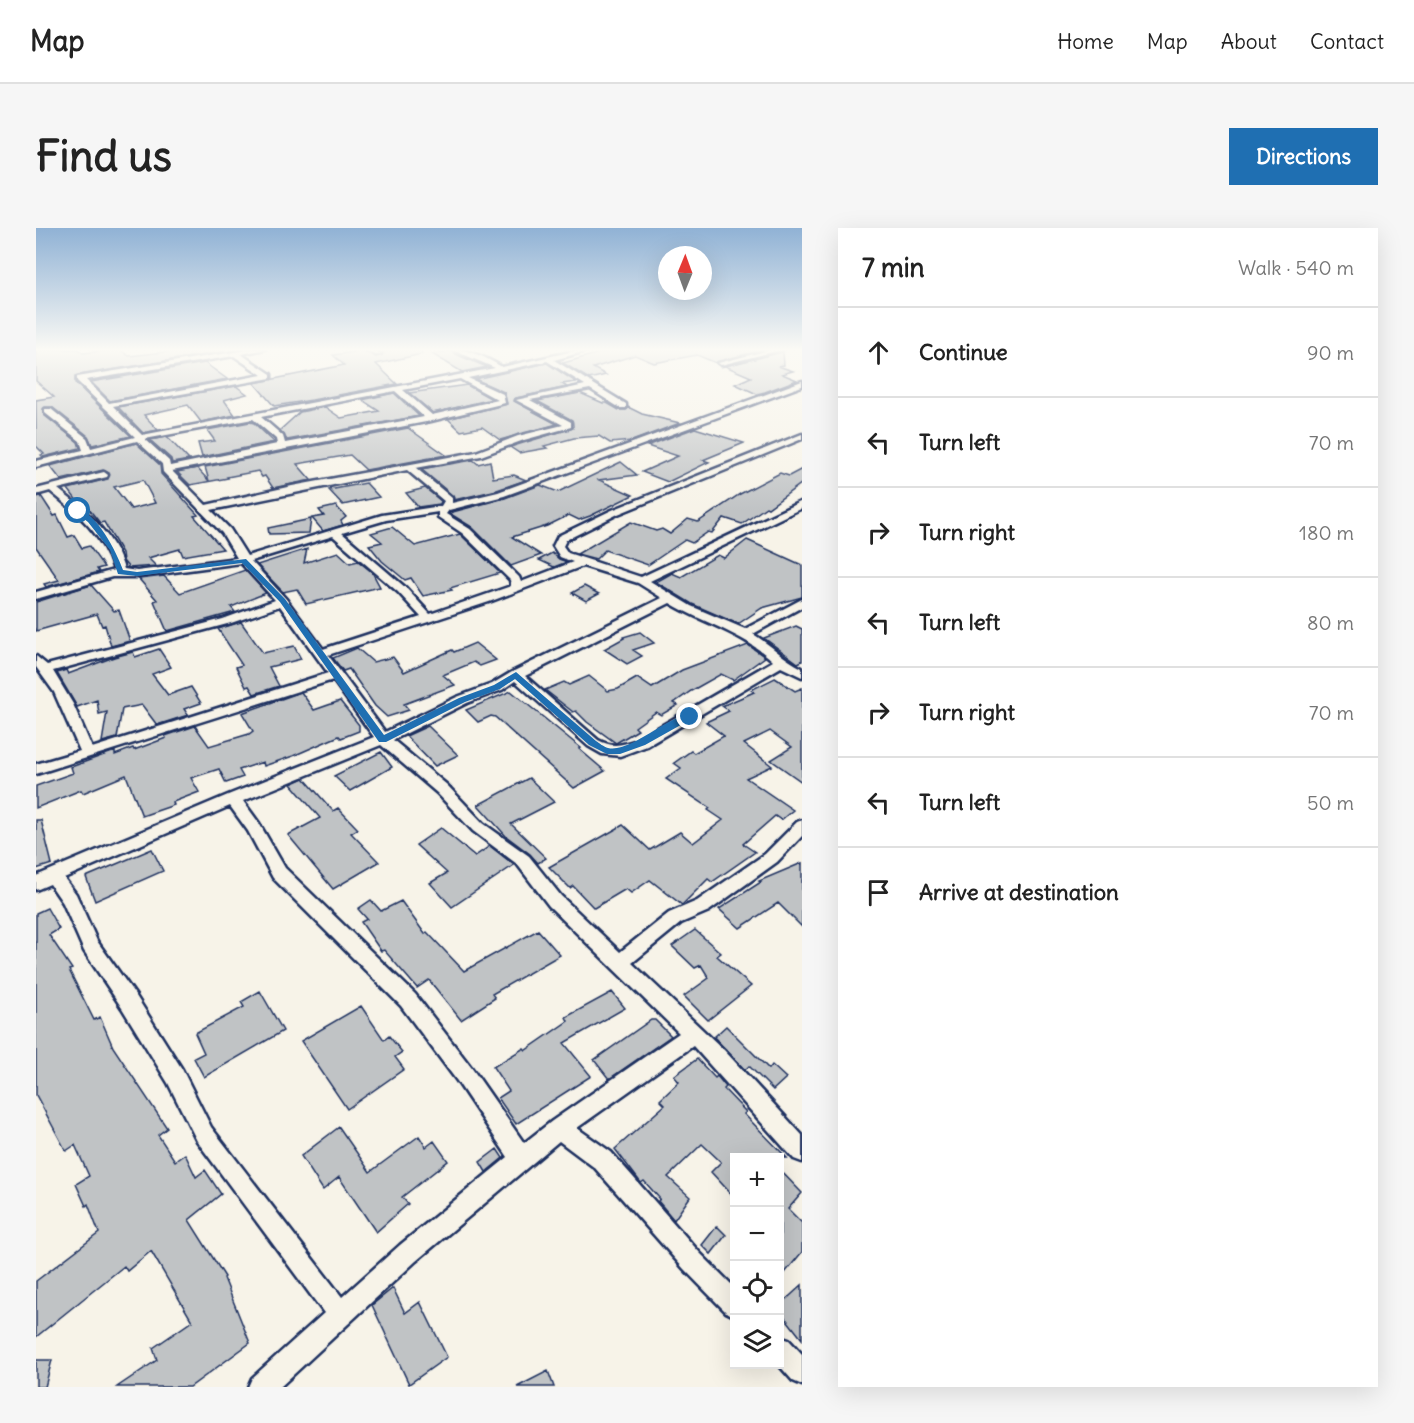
<!DOCTYPE html>
<meta charset="utf-8">
<style>
:root{--surface:#fff;--page:#f6f6f6;--text:#222;--muted:#767676;--line:#e0e0e0;--accent:#1f6fb2}
body{margin:0;font-family:Delius,sans-serif;background:var(--page);color:var(--text)}
.controls{position:absolute;right:18px;bottom:18px;display:grid;overflow:hidden;border-radius:0px;box-shadow:0 6px 24px #0002}
.controls button{width:54px;height:54px;display:grid;place-items:center;padding:0;border:0;border-bottom:2px solid var(--line);background:var(--surface);color:var(--text);font:30px sans-serif}
.compass{position:absolute;left:622px;top:18px;width:54px;height:54px;border-radius:50%;background:var(--surface);box-shadow:0 6px 24px #0002;rotate:1deg}
.stop{position:absolute;width:18px;height:18px;margin:-14px;border:4px solid #1f6fb2;border-radius:50%;background:#fff}
.stop.end{background:#1f6fb2;border-color:#fff;box-shadow:0 2px 6px #0008}
.list{margin:0;padding:0;list-style:none}
h2{display:flex;justify-content:space-between;align-items:center;height:78px;margin:0;padding:0 24px;font-size:26px}
h2 small{font-size:20px;font-weight:400;color:var(--muted)}
.list li{display:grid;grid-template-columns:39px 1fr auto;gap:18px;align-items:center;box-sizing:border-box;height:90px;padding:0 24px;border-top:2px solid var(--line)}
.list b{display:block;font-size:22px;white-space:nowrap}
.list em{font-size:20px;font-style:normal;color:var(--muted)}
.icon{flex:none;width:33px;height:33px;fill:none;stroke:currentColor;stroke-width:2;stroke-linecap:round;stroke-linejoin:round}
.map{position:relative;flex:none;width:766px;height:1159px;overflow:hidden;border-radius:0px}
header{display:flex;align-items:center;gap:36px;box-sizing:border-box;height:84px;padding:0 30px;background:var(--surface);border-bottom:2px solid var(--line)}
header strong{font-size:28px}
nav{display:flex;gap:33px;margin-inline-start:auto;font-size:21px}
.intro{display:flex;align-items:center;justify-content:space-between;box-sizing:border-box;height:144px;padding:0 36px}
h1{margin:0;font-size:42px}
.button{padding:15px 27px;border-radius:0px;background:var(--accent);color:#fff;font-size:21px;font-weight:700}
main{display:flex;gap:36px;padding:0 36px}
aside{flex:1;background:var(--surface);border-radius:0px;box-shadow:0 6px 24px #0002}
.map>svg:first-child{display:block}
.building{fill:#c0c3c5;stroke:#1b2f5e;stroke-width:1.5;fill-rule:evenodd}
.lines{fill:none;stroke-linecap:round;stroke-linejoin:round}
.minor-casing{stroke:#1b2f5e;stroke-width:5}
.minor{fill:#f7f3e8;fill-rule:evenodd}
.route{fill:#1f6fb2}
</style>
<header>
<strong>Map</strong>
<nav><a>Home</a><a>Map</a><a>About</a><a>Contact</a></nav>
</header>
<div class="intro"><h1>Find us</h1><a class="button">Directions</a></div>
<main>
<div class="map">
<svg width="766" height="1159" viewBox="0 0 766 1159">
<rect width="100%" height="100%" fill="#f7f3e8"/>
<filter id="ink" filterUnits="userSpaceOnUse"><feTurbulence type="fractalNoise" baseFrequency=".0167" numOctaves="2"/><feDisplacementMap in="SourceGraphic" scale="12" xChannelSelector="R" yChannelSelector="G"/><feConvolveMatrix kernelMatrix="1 2 1 2 8 2 1 2 1" color-interpolation-filters="sRGB"/></filter>
<g filter="url(#ink)">
<!-- building -->
<path class="building" d="M0,121H42L47,125L83,121L93,128L155,121H186V124L39,148V155L95,208L56,217L52,208L16,179H9L7,181L8,187L42,214L44,220L7,229L5,227L8,226L0,218V172L18,169L0,153Z
M314,121H325L340,129L347,125L339,121H385L386,126L340,136L361,156L276,172L238,178L218,155L308,137L297,127L318,124Z
M578,121H731L680,135L661,127L618,135L599,127L557,140L570,147L553,151L527,135Z
M414,123L424,128L451,139L426,144L396,126Z
M747,124L748,137L742,138L757,143L746,146L761,152L729,164L721,166L699,156L715,149L689,138Z
M169,135L191,151L74,173L55,154Z
M511,135L540,154L526,156L531,159L480,170L478,173L521,196L464,212L446,199L425,203L412,191L471,176L468,164L439,151Z
M431,157L456,171L397,185L373,165Z
M200,158L211,166L188,172L199,187L165,194L152,177L108,187L122,202L107,205L82,179Z
M358,165L383,188L251,212L244,202L264,184L289,179L305,190L343,183L326,172Z
M544,165L567,175H571L583,182H590L592,179L606,186L644,195L596,213L574,215L563,208L538,210L508,218L511,220L483,225L474,219L537,200L536,192L501,173Z
M214,194L218,195L238,214L166,229L162,215L179,213L171,202Z
M372,200L410,227L330,242L314,227L261,236L275,252L237,260L229,248L226,249L222,243L191,249L192,250L154,257L141,244L161,240L173,253L169,239Z
M659,200L708,215L667,232L673,234L632,254L606,244L642,228L611,218Z
M130,209L134,212L153,232L136,235L135,231L114,212Z
M100,215L124,237L125,246L162,287L158,288L187,321L147,328L144,321L112,330L120,338L93,340L87,333L86,325L68,294L64,295L48,275L42,274L32,261L72,251L73,245L67,242L25,252L14,238ZM107,252L119,275L95,281L78,259Z
M437,232L442,236L454,233L457,250L478,247L490,252L461,262L418,272L417,268L385,241Z
M585,234L601,247L563,252L597,267L554,288L543,292L533,287L511,298L476,309L505,327L475,338L436,299L413,285L469,270L504,257L522,264Z
M766,241V255L732,280L730,279L706,296L688,290L676,305L672,304L656,315L649,312L612,337L569,322L560,331L541,326L595,294L620,303L626,301L634,306L652,291L662,294L704,266L744,245L753,248Z
M330,255L343,269L307,277L293,262Z
M389,260L405,273L404,276L382,279L370,265Z
M5,268L18,288L21,287L32,309L38,307L46,320L53,318L68,339L61,341L63,344L10,359L8,356L23,352L0,319V269Z
M300,278L310,289L305,293L307,297L287,303L276,290L288,288L283,282Z
M275,291L273,305L233,306L232,300Z
M356,299L379,318L424,306L464,345L414,360L416,362L387,368L375,350L369,352L346,333L333,317L346,314L335,305Z
M711,312L766,337V369L726,380L702,396L656,376L620,354L636,345L645,349L682,327L688,330Z
M271,321L268,335L302,324L314,335L322,333L336,344L344,359L270,376L261,361L247,364L221,337Z
M516,325L523,331L531,334L518,339L503,332Z
M209,342L230,365L195,379L199,384L131,403L118,373L121,372L103,351L128,348L144,365Z
M55,357L78,383L83,382L94,413L75,418L69,397L66,398L61,386L0,403V374Z
M548,358L563,366L550,373L536,365Z
M205,394L227,425L258,418L265,431L233,439L243,458L218,466L213,458L210,459L200,439L206,437L182,401Z
M760,398L766,401V433L762,435L728,410Z
M604,404L618,415L597,422L606,428L591,436L568,421L588,410L587,409Z
M439,415L460,432L444,438L438,434L407,447L419,457L368,476L373,482L351,489L339,478L313,441L307,443L297,430L321,420L337,434L357,429L368,444L416,422L418,424Z
M712,417L729,429L697,452L685,446L655,463L638,475L642,477L625,487L620,484L599,499L602,502L580,515L551,494L540,483L537,484L509,462L528,454L533,457L553,448L572,463L582,461L601,450L616,460L646,442Z
M123,421L135,439L116,446L132,467L155,459L165,475L148,481L152,487L121,497L106,477L86,481L81,510L66,514L71,484L63,486L61,472L41,479L21,445L30,442L32,446L78,429L97,424L99,429Z
M739,450L759,463L766,460V554L735,532L756,519L734,503L708,516L736,538L710,550L757,582L745,592L739,588L707,616L719,624L676,654L672,651L646,677L614,652L595,665L590,661L558,680L537,658L534,660L513,639L587,597L614,622L644,604L657,615L687,592L672,582L674,580L630,551L645,540L638,535L655,523L658,525L688,508L670,494L693,483L686,478L718,464L715,462Z
M475,463L545,520L543,521L569,543L538,560L459,489L455,488L442,494L430,482Z
M265,464L278,482L304,473L323,497V503L305,510L303,508L257,528L228,538L227,534L203,542L207,549L190,555L183,541L155,550L163,564L137,574L138,577L106,588L90,547L47,565L45,562L0,580V558L37,545L35,539L79,523V527L97,520L98,522L130,510L129,508L159,498L173,518L213,506L217,503L206,485Z
M392,498L422,527L399,538L370,508Z
M345,524L356,539L314,563L298,548Z
M268,550L297,583L302,580L322,601L315,605L343,634L297,661L252,607L284,590L255,556Z
M493,550L518,574L475,596L510,630L502,635L494,626L470,608L442,577Z
M0,592H5L16,636L0,641Z
M405,600L439,628L454,618L478,637L416,679L394,655L411,645L380,617Z
M116,621L127,643L59,673L50,649Z
M766,635V699L742,675L704,700L683,681L725,654L723,653Z
M335,672L345,683L365,673L389,706L391,704L428,743L502,702L524,727L456,766L459,770L425,792L393,752L381,760L348,722L345,723L325,694L331,691L322,681Z
M11,680L23,701L13,707L36,741L33,742L58,792L64,789L77,819L131,900L122,907L139,933L149,926L160,949L169,942L185,966L153,992L189,1049L188,1050L214,1115L154,1159H81L121,1132L117,1120L156,1093L115,1023L91,1043L88,1038L0,1109V1053L63,1005L52,976L50,978L40,956L53,948L39,917L30,923L0,867V685Z
M659,702L685,725L681,728L715,758L672,792L648,768L673,750L665,737L659,740L636,718Z
M224,763L247,803L168,849L158,830L168,825L159,805L208,779L205,774Z
M576,764L589,780L528,815L555,848L480,896L462,870L473,863L457,839L488,820L490,822L532,793L530,789Z
M325,778L348,812L353,808L366,824L359,829L368,841L311,881L265,813Z
M615,792H619L635,808L573,851L558,832Z
M690,798L733,841L736,837L750,850L737,862L713,838L709,842L678,809Z
M661,831L679,850L681,848L690,859L688,861L710,884L708,886L751,930H699V970L675,944L685,934L666,916L632,949L654,969L638,992L622,973L624,971L608,953L605,955L579,921L629,877L624,872L643,854L638,848Z
M303,899L334,944L383,908L390,919L398,913L412,933L366,969L372,976L340,1004L303,949L287,962L265,928Z
M461,921L467,930L450,944L444,934Z
M744,942L766,965L752,981L766,995V1024L744,1051Z
M681,998L690,1007L675,1026L666,1017Z
M766,1057V1111L744,1083V1077Z
M357,1060L369,1085L384,1074L411,1129L373,1156L336,1077Z
M0,1132H16L9,1159H0Z
M512,1143L518,1159H481Z"/>
<g class="lines">
<!-- minor casing -->
<g class="minor-casing">
<path id="minor" d="M217,121H229L205,126L235,146V150L77,178L106,207L459,140L415,121C433,121 451,130 466,139L547,121H557L518,132L590,176V180H584L554,161L494,172L535,194V199L488,212L445,228L380,240L416,270V275L462,264L766,153V158L468,268L413,282L410,286L434,301L483,349L485,354L537,334L524,329L517,318L522,308L576,282L766,206V211L582,286L530,312L527,318L532,325L605,349L766,273V280L614,353L655,378L709,401L766,371V379L717,406C735,417 748,431 766,440V449L745,439L611,518L584,528L566,526L552,518L479,453L466,462L431,475L357,512L411,557L447,595L493,628L525,668L584,724L633,685L661,673L729,626L761,594L766,592V608L741,634L673,683L645,695L596,735L688,822L766,907V934L758,931L657,818L541,900L575,924L664,1025L698,1059V1088L690,1084L648,1041L559,940L523,913L380,1033L244,1159H212L216,1150L288,1085L161,913L132,855L86,780L48,723L27,675L14,656L0,662V648L192,567L338,509L297,452L0,546V536L44,523L18,464L0,439V428L11,437L187,391L239,372L205,335L101,349H76L0,371V364L78,342C67,306 42,286 14,263L0,267V261L68,244L72,247L71,249L22,261C51,284 77,305 88,341L101,343L201,330L186,305L127,244L126,236L101,213L0,239V233L47,222L44,213L9,185V181H15L51,210L55,220L99,209L41,153V149ZM198,128L226,147L73,175L50,152ZM511,133L549,157L480,172L527,197L482,208L440,224L256,258L170,277L136,243L395,193L469,175L467,166L432,150ZM424,151L462,172L396,187L367,162ZM359,163L388,189L249,215L247,208L225,189ZM217,191L240,211L241,216L134,238L133,233L109,211ZM371,242L408,273L405,278L346,287L211,328L194,301L175,282ZM402,284V289L426,305L474,352L475,358L394,386L370,360L306,305L350,292ZM297,308L362,364L385,389L287,421L250,371L215,333ZM547,338L602,355L626,370L476,444L456,456L421,469L349,504L292,427L453,374ZM634,375C669,396 707,405 737,433L601,512C585,517 577,520 562,512L489,448ZM244,378L292,445L56,520L37,476L17,443L195,395ZM345,517L401,565L437,603L481,636L513,678L643,805L516,893L488,915L435,839L379,766L249,640L223,595L207,573ZM194,578L212,603L237,650L365,778L421,853L472,929L364,1017L306,1069L175,899L146,841L100,768L61,713L40,666L28,650Z
M327,121H335L345,126L340,127Z
M738,121H748L685,137L682,135Z
M744,1109L753,1112L766,1126V1157L757,1153L742,1136H744Z"/>
</g>
<!-- minor -->
<use href="#minor" class="minor"/>
</g>
</g>
<!-- sky -->
<linearGradient id="sky" x2="0" y2="1"><stop stop-color="#90b2d5"/><stop offset="0.43" stop-color="#fbfaf5"/><stop offset="1" stop-color="#fbfaf5" stop-opacity="0"/></linearGradient>
<rect width="766" height="283" fill="url(#sky)"/>
<!-- route -->
<path class="route" d="M39,281C60,282 81,325 87,342L101,344L210,331L249,371L348,507L423,470L458,457L480,444L560,513C563,515 568,519 572,520C597,526 643,477 659,489L609,517L584,526H571L553,517L479,451L464,461L429,474L350,514H343L244,374L206,335L101,348L82,346L74,322L52,294L39,284Z"/>
</svg>
<div class="controls">
<button>+</button>
<button>−</button>
<button><svg class="icon" aria-label="locate" viewBox="0 0 24 24"><circle cx="12" cy="12" r="6"/><path d="M12 2v4M12 18v4M2 12h4M18 12h4"/></svg></button>
<button><svg class="icon" aria-label="layers" viewBox="0 0 24 24"><path d="M12 4l9 5-9 5-9-5zM3 14l9 5 9-5"/></svg></button>
</div>
<svg class="compass" viewBox="-18 -18 36 36"><path d="M0-13l5 13h-10z" fill="#e53935"/><path d="M0 13l5-13h-10z" fill="#767676"/></svg>
<div class="stop" style="left:42px;top:283px"></div>
<div class="stop end" style="left:654px;top:489px"></div>
</div>
<aside>
<h2>7 min<small>Walk · 540 m</small></h2>
<ul class="list">
<li><svg class="icon" aria-label="ahead" viewBox="0 0 24 24"><path d="M12 20V5M6 11l6-6 6 6"/></svg><div><b>Continue</b></div><em>90 m</em></li>
<li><svg class="icon" aria-label="left" viewBox="0 0 24 24"><path d="M17 20v-9H6M10 6l-5 5 5 5"/></svg><div><b>Turn left</b></div><em>70 m</em></li>
<li><svg class="icon" aria-label="right" viewBox="0 0 24 24"><path d="M7 20v-9h11M14 6l5 5-5 5"/></svg><div><b>Turn right</b></div><em>180 m</em></li>
<li><svg class="icon" aria-label="left" viewBox="0 0 24 24"><path d="M17 20v-9H6M10 6l-5 5 5 5"/></svg><div><b>Turn left</b></div><em>80 m</em></li>
<li><svg class="icon" aria-label="right" viewBox="0 0 24 24"><path d="M7 20v-9h11M14 6l5 5-5 5"/></svg><div><b>Turn right</b></div><em>70 m</em></li>
<li><svg class="icon" aria-label="left" viewBox="0 0 24 24"><path d="M17 20v-9H6M10 6l-5 5 5 5"/></svg><div><b>Turn left</b></div><em>50 m</em></li>
<li><svg class="icon" aria-label="arrive" viewBox="0 0 24 24"><path d="M6 21V4h12l-3 4 3 4H6"/></svg><div><b>Arrive at destination</b></div></li>
</ul>
</aside>
</main>
